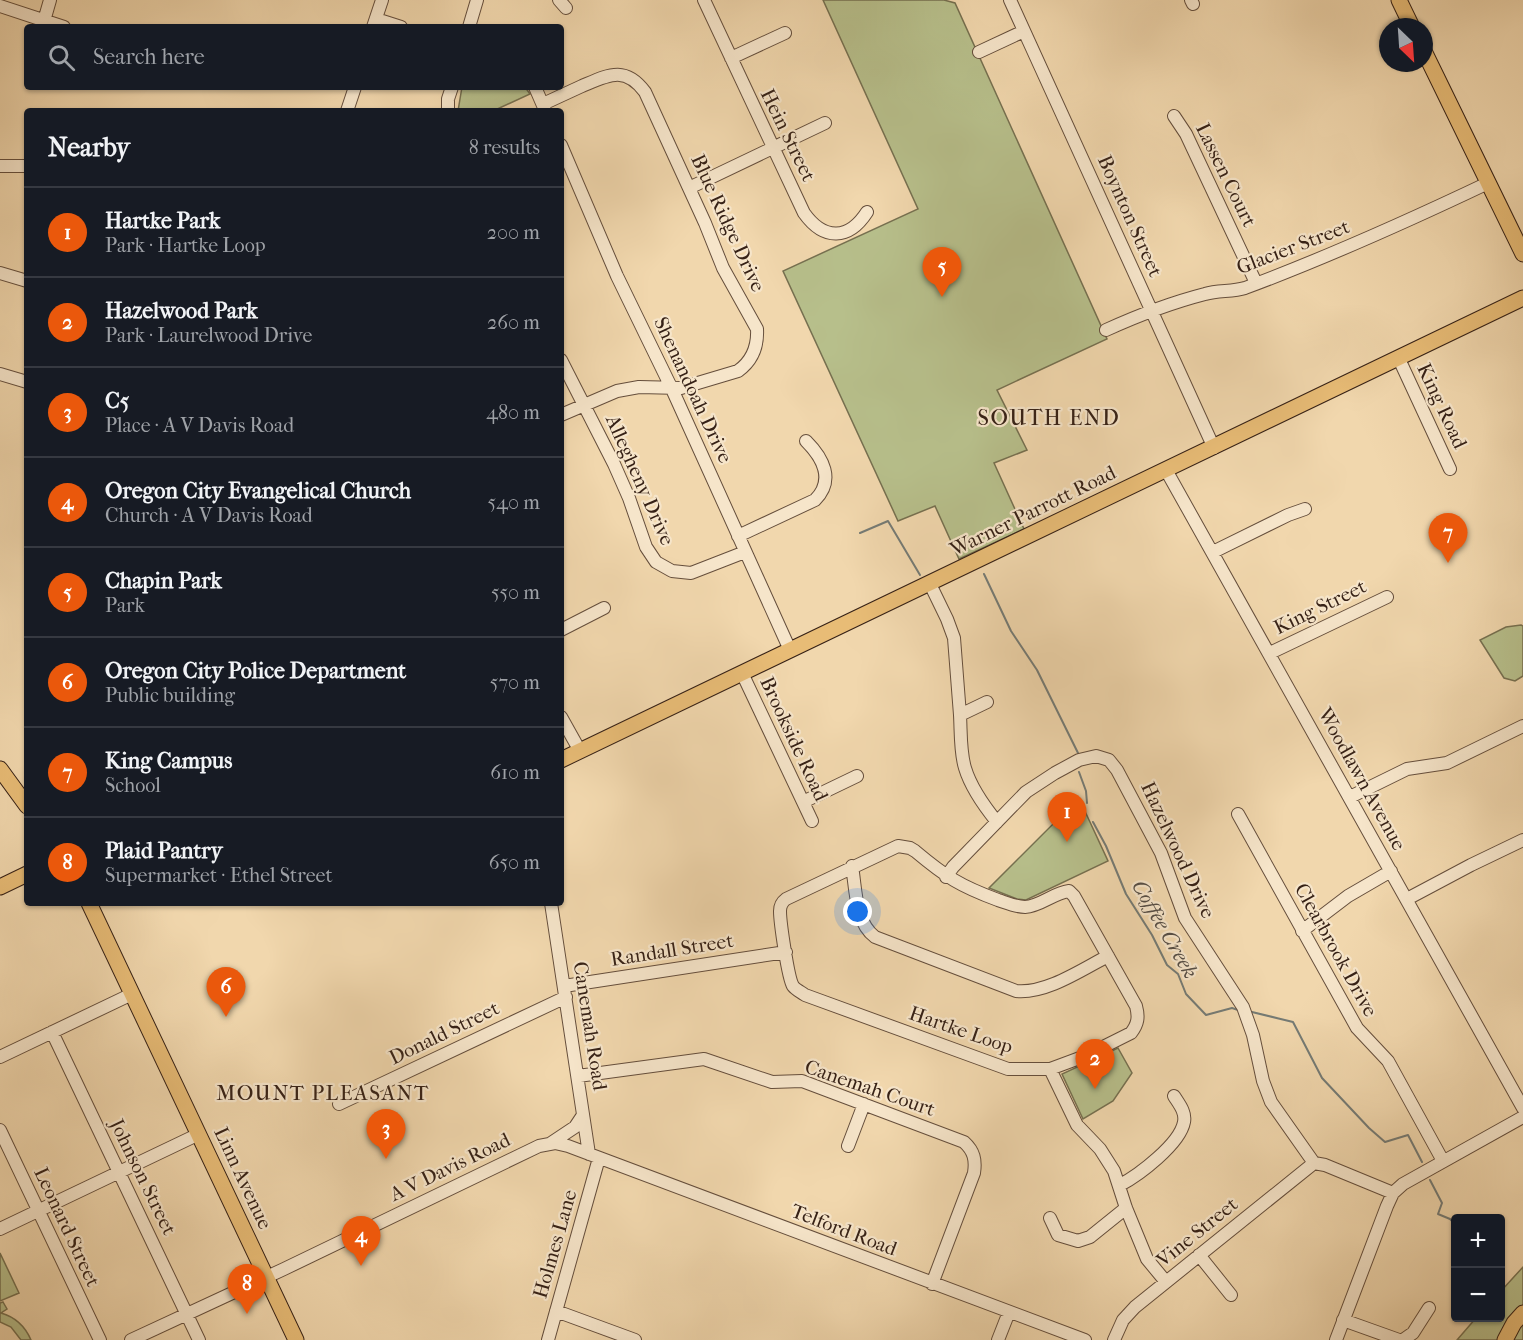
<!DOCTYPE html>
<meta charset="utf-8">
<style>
:root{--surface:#171b24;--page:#242831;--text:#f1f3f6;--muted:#9ea1a6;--line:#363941;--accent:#ea580c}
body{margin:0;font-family:"IM FELL French Canon",serif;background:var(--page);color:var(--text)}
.controls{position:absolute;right:18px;bottom:18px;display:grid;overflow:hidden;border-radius:6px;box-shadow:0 2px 4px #0004}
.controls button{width:54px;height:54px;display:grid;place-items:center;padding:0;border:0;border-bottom:2px solid var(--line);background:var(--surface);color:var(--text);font:30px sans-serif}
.compass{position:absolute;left:1379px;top:18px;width:54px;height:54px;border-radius:50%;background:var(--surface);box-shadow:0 2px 4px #0004;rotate:155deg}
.you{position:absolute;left:858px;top:912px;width:21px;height:21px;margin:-15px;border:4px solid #fff;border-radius:50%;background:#1a73e8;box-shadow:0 0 0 9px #1a73e833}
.badge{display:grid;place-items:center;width:39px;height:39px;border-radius:50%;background:var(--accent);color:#fff;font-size:20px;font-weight:700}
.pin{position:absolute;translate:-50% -50px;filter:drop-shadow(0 2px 3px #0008)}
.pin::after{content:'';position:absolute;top:32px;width:21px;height:18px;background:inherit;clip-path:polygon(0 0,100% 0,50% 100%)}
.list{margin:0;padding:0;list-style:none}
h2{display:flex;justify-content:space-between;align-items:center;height:78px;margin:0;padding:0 24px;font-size:26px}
h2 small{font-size:20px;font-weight:400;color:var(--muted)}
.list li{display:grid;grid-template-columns:39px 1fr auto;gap:18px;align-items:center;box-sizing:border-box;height:90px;padding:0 24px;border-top:2px solid var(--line)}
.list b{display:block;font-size:22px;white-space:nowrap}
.list p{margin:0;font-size:20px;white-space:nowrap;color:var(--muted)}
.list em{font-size:20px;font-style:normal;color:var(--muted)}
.icon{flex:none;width:33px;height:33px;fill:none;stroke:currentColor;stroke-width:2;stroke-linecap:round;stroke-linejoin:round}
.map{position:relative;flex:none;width:1523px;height:1340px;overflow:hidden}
.search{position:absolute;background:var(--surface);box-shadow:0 2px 4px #0004;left:24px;top:24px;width:540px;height:66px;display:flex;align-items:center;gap:15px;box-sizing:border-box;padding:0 21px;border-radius:6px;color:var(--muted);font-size:22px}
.panel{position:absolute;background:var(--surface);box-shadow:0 2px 4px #0004;left:24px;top:108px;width:540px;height:798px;border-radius:6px}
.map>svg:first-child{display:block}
.green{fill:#b7bf8b;stroke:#767050;stroke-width:1.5}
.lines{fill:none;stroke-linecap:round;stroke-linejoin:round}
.stream{stroke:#757b75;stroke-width:2}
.minor-casing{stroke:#654e3c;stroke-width:14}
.major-casing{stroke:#362116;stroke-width:17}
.minor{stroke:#f6e5ca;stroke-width:12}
.major{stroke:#e8bc76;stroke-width:15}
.labels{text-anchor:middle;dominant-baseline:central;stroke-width:4.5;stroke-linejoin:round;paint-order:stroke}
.street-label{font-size:20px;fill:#362116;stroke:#f6e5ca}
.water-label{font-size:21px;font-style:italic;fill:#564e46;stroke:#f6e5ca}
.neighbourhood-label{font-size:21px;letter-spacing:1.5px;fill:#362116;stroke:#f6e5ca}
.quarter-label{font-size:22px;letter-spacing:1.5px;fill:#362116;stroke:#f6e5ca}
</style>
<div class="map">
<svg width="1523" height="1340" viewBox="0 0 1523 1340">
<rect width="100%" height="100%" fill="#f1d7ad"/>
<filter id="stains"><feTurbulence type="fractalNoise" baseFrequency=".00333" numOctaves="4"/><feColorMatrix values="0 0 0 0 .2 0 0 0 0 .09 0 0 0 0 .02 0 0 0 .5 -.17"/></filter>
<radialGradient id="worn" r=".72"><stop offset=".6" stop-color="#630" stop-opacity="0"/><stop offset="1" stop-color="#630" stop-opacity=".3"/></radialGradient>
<!-- green -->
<path class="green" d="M823,0H944L955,3L1107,339L997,390L1027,450L994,463L1024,529L959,559L935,506L898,521L783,271L918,209Z
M462,87H525L530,94L493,111H458Z
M1521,625L1523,626V676L1515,681L1504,678L1480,640L1506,627Z
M1083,807L1108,861L1026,900L1017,899L989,888L1054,823Z
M1118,1048L1132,1073L1113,1101L1083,1119L1062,1074Z
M0,1253L19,1293L0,1301Z
M1523,1267V1340H1457L1476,1318H1500L1501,1291Z
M3,1302L7,1309L1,1313C15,1317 25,1326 31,1340H21L11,1327L0,1322V1303Z"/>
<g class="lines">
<!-- stream -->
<path class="stream" d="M860,533L888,521L920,575
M984,574L1011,631L1037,670L1078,753
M1079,772L1086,791L1087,803
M1093,822L1106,846L1126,894L1152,935L1167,965L1178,974L1186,994L1206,1015L1232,1008L1238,1010
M1252,1012L1293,1022L1322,1078L1369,1128L1385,1142L1408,1135L1422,1162
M1430,1180L1442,1203L1438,1214L1450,1219L1456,1225
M1500,1307L1504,1315"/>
<!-- minor casing -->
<g class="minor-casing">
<path id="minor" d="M559,0L566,8
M704,0L804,213C824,241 849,240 867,212
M1010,0L1214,448
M1191,0L1193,4
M0,6L64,27
M376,19L401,27
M44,21L50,0
M373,27L382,0
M469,27L477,0
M979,52L1024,31
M731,58L785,33
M535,87L545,110
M543,104C556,98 569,92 582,86C608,75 625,65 645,92L705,223L723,268L757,329C758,347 752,361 738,371L681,388L639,387L617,391L561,415
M347,111L355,87
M448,111V99L452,87
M1174,116L1186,134L1256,283
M561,145L617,276L672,389L790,650
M0,166H27
M689,188L825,123
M0,273L27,281
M1106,330C1139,315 1170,303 1205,294C1218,290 1232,292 1245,288C1328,257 1408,221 1488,183
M1399,359L1450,469
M561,360L614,464L629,498L646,547L656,562L672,571L691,573L745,552
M0,374L27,382
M1166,470L1523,1108
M738,536L815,500C835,480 823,458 806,441
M1213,552L1288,515L1305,509
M930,584L947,619L954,638L960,715
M561,630L604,608
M1270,653L1387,597
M742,673L812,821
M987,702L960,715C961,732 960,752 965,768C971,788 984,806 997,822
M561,717L580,751
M1350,797L1407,769L1447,763L1523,726
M803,802L857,776
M1238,814L1357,1028L1388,1061L1443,1161
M898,846L910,848L915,851C946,877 960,886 998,900C1007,903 1016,907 1025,907C1041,906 1053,893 1069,891L1074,896L1136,1006C1139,1017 1138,1024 1131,1033L1085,1056L1050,1069H1008L805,995C801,992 796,990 793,986C788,978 780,922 780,911C780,905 782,902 786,899Z
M852,866C856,890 855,922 875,937L1016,991C1046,994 1081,970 1108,956
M946,877L953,867L1026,792L1055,773L1079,760L1096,756L1109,760L1117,770L1161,853L1185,918L1243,1007L1253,1035L1263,1081L1271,1102L1314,1163L1325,1165L1393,1193
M1407,899L1471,865L1523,840
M551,903L589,1154
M1302,931L1348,896L1391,871
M564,986L786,952
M52,1032L199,1340
M0,1057L132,994
M1050,1069L1077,1125L1100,1149L1114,1171L1126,1208L1147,1259L1166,1282
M578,1076L704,1059L772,1082L802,1081L964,1142C974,1151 976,1160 974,1173L932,1284
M339,1104L566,997
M0,1130L100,1340
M551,1143L575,1127L583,1115
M848,1146L864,1104
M1120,1185C1139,1175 1180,1144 1184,1122C1186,1112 1179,1104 1174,1096
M1050,1218L1058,1235L1078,1241L1090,1237L1126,1208
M0,1229L199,1134
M1199,1255L1231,1295
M556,1311L635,1340
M1343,1320L1399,1340
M131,1340L284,1269L539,1146L555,1143L568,1146L1085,1340
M548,1340L599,1158
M998,1340L1009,1312
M1114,1340L1123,1320L1135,1307L1314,1163
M1336,1340L1387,1206L1393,1193L1403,1184L1523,1117
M1403,1340L1413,1333L1429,1308"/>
</g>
<!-- major casing -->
<g class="major-casing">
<path id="major" d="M1399,0L1412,27
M1424,51L1523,254
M561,760L1523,298
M0,769L27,806
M0,887L27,874
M89,903L296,1340
M1505,1340L1514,1323L1523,1313"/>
</g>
<!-- minor -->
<use href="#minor" class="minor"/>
<!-- major -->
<use href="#major" class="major"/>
</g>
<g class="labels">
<!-- street labels -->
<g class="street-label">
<text transform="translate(788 135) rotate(64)">Hein Street</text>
<text transform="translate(1226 175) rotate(64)">Lassen Court</text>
<text transform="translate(1130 216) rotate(66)">Boynton Street</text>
<text transform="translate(728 223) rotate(65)">Blue Ridge Drive</text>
<text transform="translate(1293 247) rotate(-21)">Glacier Street</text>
<text transform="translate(693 390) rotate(65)">Shenandoah Drive</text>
<text transform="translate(1442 406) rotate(65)">King Road</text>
<text transform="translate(640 480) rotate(66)">Allegheny Drive</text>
<text transform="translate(1033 511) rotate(-26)">Warner Parrott Road</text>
<text transform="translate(1320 607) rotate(-26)">King Street</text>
<text transform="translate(794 739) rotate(65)">Brookside Road</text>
<text transform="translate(1362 779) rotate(61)">Woodlawn Avenue</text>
<text transform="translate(1178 850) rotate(65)">Hazelwood Drive</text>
<text transform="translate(672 950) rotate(-9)">Randall Street</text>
<text transform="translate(1336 950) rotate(61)">Clearbrook Drive</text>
<text transform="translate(590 1026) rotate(81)">Canemah Road</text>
<text transform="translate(961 1030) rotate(19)">Hartke Loop</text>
<text transform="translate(444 1033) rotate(-26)">Donald Street</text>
<text transform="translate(870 1088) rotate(19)">Canemah Court</text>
<text transform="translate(450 1167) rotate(-26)">A V Davis Road</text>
<text transform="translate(143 1177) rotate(64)">Johnson Street</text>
<text transform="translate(243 1178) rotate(65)">Linn Avenue</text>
<text transform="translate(67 1227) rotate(65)">Leonard Street</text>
<text transform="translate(844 1230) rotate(21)">Telford Road</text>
<text transform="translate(1197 1232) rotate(-39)">Vine Street</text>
<text transform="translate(555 1244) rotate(-74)">Holmes Lane</text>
</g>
<!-- water labels -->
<g class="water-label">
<text transform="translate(1165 929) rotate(60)">Coffee Creek</text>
</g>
<!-- neighbourhood labels -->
<g class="neighbourhood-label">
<text x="323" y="1093">MOUNT PLEASANT</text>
</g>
<!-- quarter labels -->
<g class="quarter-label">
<text x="1049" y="418">SOUTH END</text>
</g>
</g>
<rect width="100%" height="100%" filter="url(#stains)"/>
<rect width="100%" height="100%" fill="url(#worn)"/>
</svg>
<div class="controls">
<button>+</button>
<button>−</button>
</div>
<svg class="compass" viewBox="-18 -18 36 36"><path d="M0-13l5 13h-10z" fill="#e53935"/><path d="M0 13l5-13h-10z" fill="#9ea1a6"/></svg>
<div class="you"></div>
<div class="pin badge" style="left:1067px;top:842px">1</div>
<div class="pin badge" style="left:1095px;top:1089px">2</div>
<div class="pin badge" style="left:386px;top:1159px">3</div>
<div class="pin badge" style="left:361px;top:1266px">4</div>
<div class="pin badge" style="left:942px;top:297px">5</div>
<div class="pin badge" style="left:226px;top:1017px">6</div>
<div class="pin badge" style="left:1448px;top:563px">7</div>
<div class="pin badge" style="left:247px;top:1314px">8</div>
<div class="search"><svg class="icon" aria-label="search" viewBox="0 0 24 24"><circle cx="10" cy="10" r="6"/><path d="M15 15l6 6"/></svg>Search here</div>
<section class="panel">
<h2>Nearby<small>8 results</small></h2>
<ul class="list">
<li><span class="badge">1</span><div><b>Hartke Park</b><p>Park · Hartke Loop</p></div><em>200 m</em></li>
<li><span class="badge">2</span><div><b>Hazelwood Park</b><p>Park · Laurelwood Drive</p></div><em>260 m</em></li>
<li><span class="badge">3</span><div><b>C5</b><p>Place · A V Davis Road</p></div><em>480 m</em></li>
<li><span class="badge">4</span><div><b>Oregon City Evangelical Church</b><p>Church · A V Davis Road</p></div><em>540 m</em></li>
<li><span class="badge">5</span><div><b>Chapin Park</b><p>Park</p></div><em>550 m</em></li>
<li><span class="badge">6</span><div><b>Oregon City Police Department</b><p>Public building</p></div><em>570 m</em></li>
<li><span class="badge">7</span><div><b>King Campus</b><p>School</p></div><em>610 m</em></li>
<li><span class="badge">8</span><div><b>Plaid Pantry</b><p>Supermarket · Ethel Street</p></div><em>650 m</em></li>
</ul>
</section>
</div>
